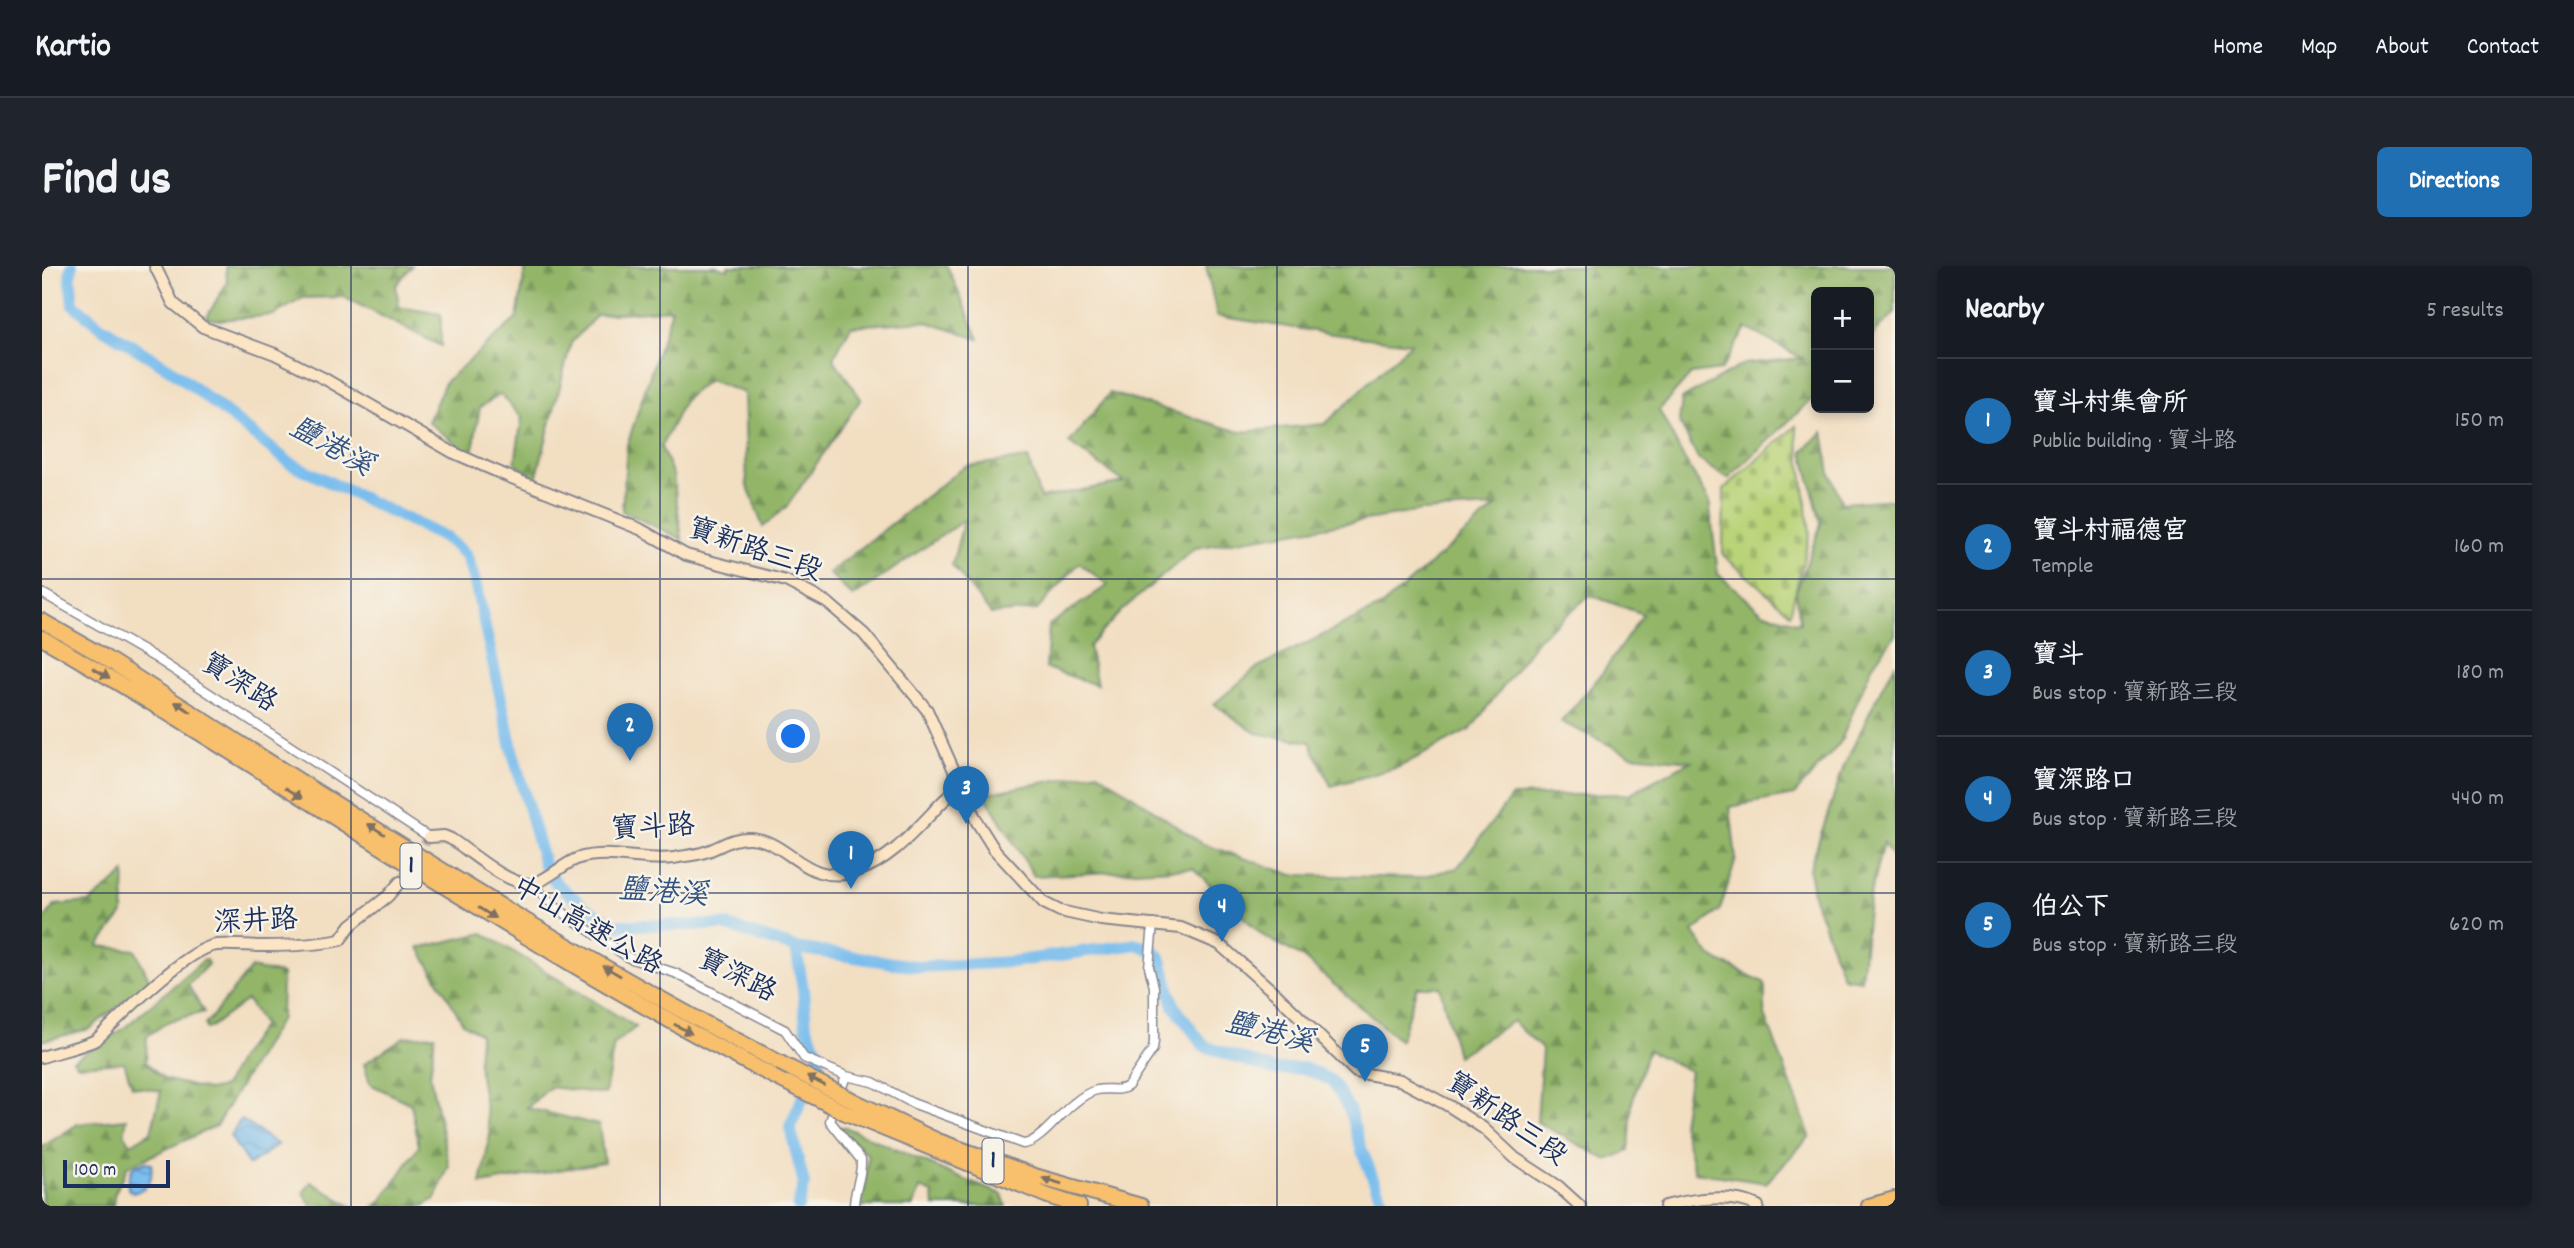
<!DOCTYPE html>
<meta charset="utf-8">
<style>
:root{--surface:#171b24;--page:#20242c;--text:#f1f3f6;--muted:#9ea1a6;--line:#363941;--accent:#1f6fb2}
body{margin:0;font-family:Dekko,"LXGW WenKai TC",sans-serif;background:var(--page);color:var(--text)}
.controls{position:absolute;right:21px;top:21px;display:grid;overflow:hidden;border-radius:10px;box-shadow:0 4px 10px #0003}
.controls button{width:63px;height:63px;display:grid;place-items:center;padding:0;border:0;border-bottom:2px solid var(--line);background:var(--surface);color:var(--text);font:35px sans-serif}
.scale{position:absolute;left:21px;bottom:18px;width:107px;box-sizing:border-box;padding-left:7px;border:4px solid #1b2f5e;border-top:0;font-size:19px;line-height:24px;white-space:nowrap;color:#1b2f5e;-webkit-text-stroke:5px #f7f3e8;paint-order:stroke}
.you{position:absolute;left:752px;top:471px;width:24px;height:24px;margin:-18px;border:5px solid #fff;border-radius:50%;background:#1a73e8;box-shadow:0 0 0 10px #1a73e833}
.badge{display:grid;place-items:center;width:46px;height:46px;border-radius:50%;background:var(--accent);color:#fff;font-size:23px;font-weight:700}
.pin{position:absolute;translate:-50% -58px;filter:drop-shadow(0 2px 4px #0008)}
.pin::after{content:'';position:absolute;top:37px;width:24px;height:21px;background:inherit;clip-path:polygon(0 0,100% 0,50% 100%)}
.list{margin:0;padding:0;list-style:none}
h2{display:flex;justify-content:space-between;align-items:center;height:91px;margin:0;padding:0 28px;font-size:30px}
h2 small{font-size:23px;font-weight:400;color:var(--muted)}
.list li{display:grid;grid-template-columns:46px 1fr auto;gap:21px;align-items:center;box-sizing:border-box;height:126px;padding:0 28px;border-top:2px solid var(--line)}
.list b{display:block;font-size:26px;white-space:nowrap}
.list p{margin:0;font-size:23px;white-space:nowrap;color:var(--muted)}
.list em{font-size:23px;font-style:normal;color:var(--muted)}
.map{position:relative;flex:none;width:1853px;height:940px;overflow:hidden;border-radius:10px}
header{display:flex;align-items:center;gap:42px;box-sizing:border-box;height:98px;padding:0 35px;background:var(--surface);border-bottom:2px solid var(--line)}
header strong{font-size:33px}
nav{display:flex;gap:38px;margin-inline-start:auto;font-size:24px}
.intro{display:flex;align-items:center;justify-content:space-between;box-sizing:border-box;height:168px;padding:0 42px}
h1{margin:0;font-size:49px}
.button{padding:18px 32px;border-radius:10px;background:var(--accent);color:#fff;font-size:24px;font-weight:700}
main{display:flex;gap:42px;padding:0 42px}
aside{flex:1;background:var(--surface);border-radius:10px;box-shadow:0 4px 10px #0003}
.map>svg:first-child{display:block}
.forest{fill:url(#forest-firs);stroke:#567263;stroke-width:2}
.cemetery{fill:url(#cemetery-stones);stroke:#6a816b;stroke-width:2}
.water{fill:url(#water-waves);stroke:#4976a6;stroke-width:2}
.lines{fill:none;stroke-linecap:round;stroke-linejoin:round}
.river{stroke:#77bced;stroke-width:12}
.secondary-tunnel{stroke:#c7bbad;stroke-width:10;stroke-dasharray:10 5;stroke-linecap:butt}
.street-casing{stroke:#868690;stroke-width:11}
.secondary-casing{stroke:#868690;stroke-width:14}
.highway-casing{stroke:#868690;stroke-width:18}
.street{stroke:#fff;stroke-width:8}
.secondary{stroke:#fce5c4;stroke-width:10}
.highway{stroke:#f8bf6c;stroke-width:14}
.highway-bridge-casing{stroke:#868690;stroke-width:18;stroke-linecap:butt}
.highway-bridge{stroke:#f8bf6c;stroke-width:14}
.oneway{fill:#7e7064}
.grid{fill:none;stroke:#1b2f5e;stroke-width:2;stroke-opacity:0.55}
.labels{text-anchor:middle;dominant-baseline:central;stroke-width:5;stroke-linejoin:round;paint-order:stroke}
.shield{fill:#f7f3e8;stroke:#5d6a87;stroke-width:2}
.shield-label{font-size:26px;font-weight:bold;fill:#1b2f5e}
.street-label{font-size:28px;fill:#1b2f5e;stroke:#f7f3e8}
.water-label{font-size:30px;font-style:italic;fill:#325282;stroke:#f7f3e8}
</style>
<header>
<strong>Kartio</strong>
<nav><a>Home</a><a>Map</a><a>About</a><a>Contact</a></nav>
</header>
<div class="intro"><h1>Find us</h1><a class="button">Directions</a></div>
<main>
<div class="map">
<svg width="1853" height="940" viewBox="0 0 1853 940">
<defs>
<pattern id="forest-firs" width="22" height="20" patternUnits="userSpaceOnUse" patternTransform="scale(1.75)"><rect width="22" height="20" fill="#92b568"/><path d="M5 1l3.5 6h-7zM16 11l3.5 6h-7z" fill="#769459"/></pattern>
<pattern id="cemetery-stones" width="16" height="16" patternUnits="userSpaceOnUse" patternTransform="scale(1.75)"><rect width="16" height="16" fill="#b9d378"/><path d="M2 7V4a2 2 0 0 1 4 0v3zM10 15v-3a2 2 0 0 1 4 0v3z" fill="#9eb56a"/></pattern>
<pattern id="water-waves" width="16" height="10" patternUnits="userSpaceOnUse" patternTransform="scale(1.75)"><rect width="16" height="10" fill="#77bced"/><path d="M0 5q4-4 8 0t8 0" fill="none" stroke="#6199c3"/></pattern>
</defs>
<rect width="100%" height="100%" fill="#f7f3e8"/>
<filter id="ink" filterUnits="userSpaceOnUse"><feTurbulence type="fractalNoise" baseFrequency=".0143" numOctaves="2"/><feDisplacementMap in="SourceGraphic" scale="14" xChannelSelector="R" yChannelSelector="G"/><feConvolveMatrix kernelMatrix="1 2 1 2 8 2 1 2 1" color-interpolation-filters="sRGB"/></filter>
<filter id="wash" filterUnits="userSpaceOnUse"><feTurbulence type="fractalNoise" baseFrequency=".00686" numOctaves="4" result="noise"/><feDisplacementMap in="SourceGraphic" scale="28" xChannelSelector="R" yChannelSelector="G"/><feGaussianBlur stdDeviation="1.57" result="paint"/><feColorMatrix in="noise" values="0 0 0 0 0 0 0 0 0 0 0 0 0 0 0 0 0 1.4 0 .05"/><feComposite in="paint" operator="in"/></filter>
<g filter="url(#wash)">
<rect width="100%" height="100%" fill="#f2dec1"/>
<!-- forest -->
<path class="forest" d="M184,0H370L354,19L357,41L399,48V80L302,31L261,32L232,49L176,54L164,52L185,17Z
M484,0H674L686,3V0H905L937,73L882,55L809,60L791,92L819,133L746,239L721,261L705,218L702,127L667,114L643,133L619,181L631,209L640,273L580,245L585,179L630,43L555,49L529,77L494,213L473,197L480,152L459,128L438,141L430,190L386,156L403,116L475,52Z
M1164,0H1853V46L1827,74V26H1774V129L1686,213L1656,193L1637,155L1640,133L1702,98L1760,92L1704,62L1679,104L1649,108L1617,144L1642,193L1667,234L1676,308L1720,346L1758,357L1754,326L1779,258L1761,185L1781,166L1788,207L1800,237L1853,233V369L1830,400L1798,477L1752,529L1688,541L1694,593L1678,644L1651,666L1669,691L1723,717V749L1768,870L1724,917L1653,906L1640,858L1648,805L1606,784L1590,837L1587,885L1565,894L1495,856L1500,783L1471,755L1415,790L1398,721H1375L1358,775L1260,691L1220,669L1151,602L992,610L942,528L1056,506L1161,578L1251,609L1375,612L1415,602L1470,530L1587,528L1649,495L1589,489L1519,456L1559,409L1601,348L1548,329L1497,372L1429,463L1357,501L1289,520L1268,476L1214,467L1172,438L1216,401L1340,340L1454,241L1379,245L1153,282L1079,345L1047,380L1055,419L1004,402L1007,359L1066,319L1037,297L995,344L949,348L910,299L922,254L811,331L787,307L923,200L986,192L998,232L1082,216L1027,177L1068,127L1198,166L1283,158L1369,77L1291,68L1175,50Z
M1853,399V595L1841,577L1827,633L1819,714L1801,711L1772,632L1767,603L1802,500L1843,415Z
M83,607L81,648L56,680L93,684L108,715L47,763L0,775V656L13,639L48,636Z
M441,667L594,761L572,778L563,828L508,821L485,842L557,859L562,896L439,918L448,869L436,798L438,768L421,757L377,682Z
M162,694H164L166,698L146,719L162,746L127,755L105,770L104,796L122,813L166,824L182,821L197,793L221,759L205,734L167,762L164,763L163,759L209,702L240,708L239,752L174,860L85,901L72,929L71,940H0V881L36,858L85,853L82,867L89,878L109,866L119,825L90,820L82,796L36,799L31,794L81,763Z
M393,769L388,810L407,900L393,933L381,940H333L339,936L377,880L369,838L328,818L322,798L362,771Z
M795,861H803L930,917L960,928L964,940H892L891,927L878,922L872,940H818L823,922L826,889Z
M269,916L309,940H270L261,927Z"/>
<!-- cemetery -->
<path class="cemetery" d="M1754,160L1768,267L1748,347L1681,289L1682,223Z"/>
<!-- water -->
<path class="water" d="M199,853L236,879L207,899L188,870Z
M104,896L109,897C111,913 108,922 91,927L86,923C85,914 87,909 91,901Z"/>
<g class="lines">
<!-- river -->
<path class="river" d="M30,0L28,10L31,38L59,61L128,103L248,197L405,273L424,289L433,316L471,487L502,598L514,617L543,641L573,659H682L754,682L878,701L969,696L1095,678L1112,685L1118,691L1132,740L1162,780L1232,804L1262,802L1290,815L1307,843L1319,882L1342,940
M754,682L761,723L764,761L777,787V794L748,861L762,918L756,940"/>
</g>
</g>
<g filter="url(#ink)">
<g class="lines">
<!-- secondary-tunnel -->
<path class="secondary-tunnel" d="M358,616L387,571"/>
<!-- street casing -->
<g class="street-casing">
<path id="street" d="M0,327L112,391L387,571
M493,619L503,632L519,645L587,692L633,707L743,764L762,792L804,810L831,816L870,837L981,878C996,878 1018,848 1031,838C1038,832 1046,826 1055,824C1066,821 1076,827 1086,820L1111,783L1112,775V721L1107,701L1111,658
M804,810L788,855L819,894C820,911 812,924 812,940"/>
</g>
<!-- secondary casing -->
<g class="secondary-casing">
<path id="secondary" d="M113,0L131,37L161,61L233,88L283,113L410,186L465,210L598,263L644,289L744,315L786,337L822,368L885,444L935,556L952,583L1002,637L1018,645L1059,654L1139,662L1177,678L1235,729L1314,806L1358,814L1407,840L1441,862L1473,892L1516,920L1538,940
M387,571L402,570L409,573C429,586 462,616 486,618C499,620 521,597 537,592C567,583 601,596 632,592C642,590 654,589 663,586C679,581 690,571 708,572C747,574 764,622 815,605C846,595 869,569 890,547C898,538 907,528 918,523
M0,791C18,785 36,782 54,774C77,752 145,682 175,679C190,678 207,680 223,680C248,680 273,679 298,674L309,659L346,630L358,616
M1623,940C1652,933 1687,927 1716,940"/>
</g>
<!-- highway casing -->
<g class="highway-casing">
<path id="highway" d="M0,355L54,386C279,528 501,675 738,797
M0,372C251,517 486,686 745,817
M810,834L896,875L996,911L1099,940
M804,847L1006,930L1037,940
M1827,940L1853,933"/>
</g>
<!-- street -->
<use href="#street" class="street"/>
<!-- secondary -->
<use href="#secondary" class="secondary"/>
<!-- highway -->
<use href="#highway" class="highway"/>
<!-- highway-bridge casing -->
<g class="highway-bridge-casing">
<path id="highway-bridge" d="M738,797L810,834
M745,817L804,847"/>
</g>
<!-- highway-bridge -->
<use href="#highway-bridge" class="highway-bridge"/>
</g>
<!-- one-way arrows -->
<defs><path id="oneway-solid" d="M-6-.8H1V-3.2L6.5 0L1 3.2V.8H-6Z" transform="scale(1.75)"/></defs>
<g class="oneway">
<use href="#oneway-solid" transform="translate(59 407) rotate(31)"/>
<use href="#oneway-solid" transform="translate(141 441) rotate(-148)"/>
<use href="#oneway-solid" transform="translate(252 527) rotate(32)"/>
<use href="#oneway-solid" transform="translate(334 563) rotate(-148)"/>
<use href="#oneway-solid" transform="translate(445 647) rotate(32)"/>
<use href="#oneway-solid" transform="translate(570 705) rotate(-150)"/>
<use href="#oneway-solid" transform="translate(641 763) rotate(29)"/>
<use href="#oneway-solid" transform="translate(774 815) rotate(-153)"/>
<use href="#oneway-solid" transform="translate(1010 915) rotate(-164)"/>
</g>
</g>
<!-- grid -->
<path class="grid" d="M309,0V940M618,0V940M926,0V940M1235,0V940M1544,0V940M0,313H1853M0,627H1853"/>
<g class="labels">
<!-- shield labels -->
<g class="shield">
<rect x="358.5" y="577.5" width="21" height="45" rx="5"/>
<rect x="940.5" y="872.5" width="21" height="45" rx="5"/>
</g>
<g class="shield-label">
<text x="369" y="600">1</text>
<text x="951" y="895">1</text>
</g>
<!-- street labels -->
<g class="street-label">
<text transform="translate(712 286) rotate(19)">寶新路三段</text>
<text transform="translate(196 419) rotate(33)">寶深路</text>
<text transform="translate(611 564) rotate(-3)">寶斗路</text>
<text transform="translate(214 658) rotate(-3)">深井路</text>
<text transform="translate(544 662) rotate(30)">中山高速公路</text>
<text transform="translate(694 712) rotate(27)">寶深路</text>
<text transform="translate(1463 855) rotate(35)">寶新路三段</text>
</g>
<!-- water labels -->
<g class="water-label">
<text transform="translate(288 183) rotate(29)">鹽港溪</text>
<text transform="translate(621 629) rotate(4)">鹽港溪</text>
<text transform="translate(1227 769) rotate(14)">鹽港溪</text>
</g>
</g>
</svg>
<div class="controls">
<button>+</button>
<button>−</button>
</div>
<div class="scale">100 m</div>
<div class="you"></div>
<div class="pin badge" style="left:809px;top:623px">1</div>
<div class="pin badge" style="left:588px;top:495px">2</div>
<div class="pin badge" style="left:924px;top:558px">3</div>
<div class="pin badge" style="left:1180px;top:676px">4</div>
<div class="pin badge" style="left:1323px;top:816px">5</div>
</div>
<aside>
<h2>Nearby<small>5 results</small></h2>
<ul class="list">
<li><span class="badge">1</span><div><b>寶斗村集會所</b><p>Public building · 寶斗路</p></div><em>150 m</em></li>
<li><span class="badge">2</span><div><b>寶斗村福德宮</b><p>Temple</p></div><em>160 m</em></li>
<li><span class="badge">3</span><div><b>寶斗</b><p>Bus stop · 寶新路三段</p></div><em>180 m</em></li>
<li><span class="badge">4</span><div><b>寶深路口</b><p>Bus stop · 寶新路三段</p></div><em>440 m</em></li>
<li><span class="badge">5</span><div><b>伯公下</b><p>Bus stop · 寶新路三段</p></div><em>620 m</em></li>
</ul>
</aside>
</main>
